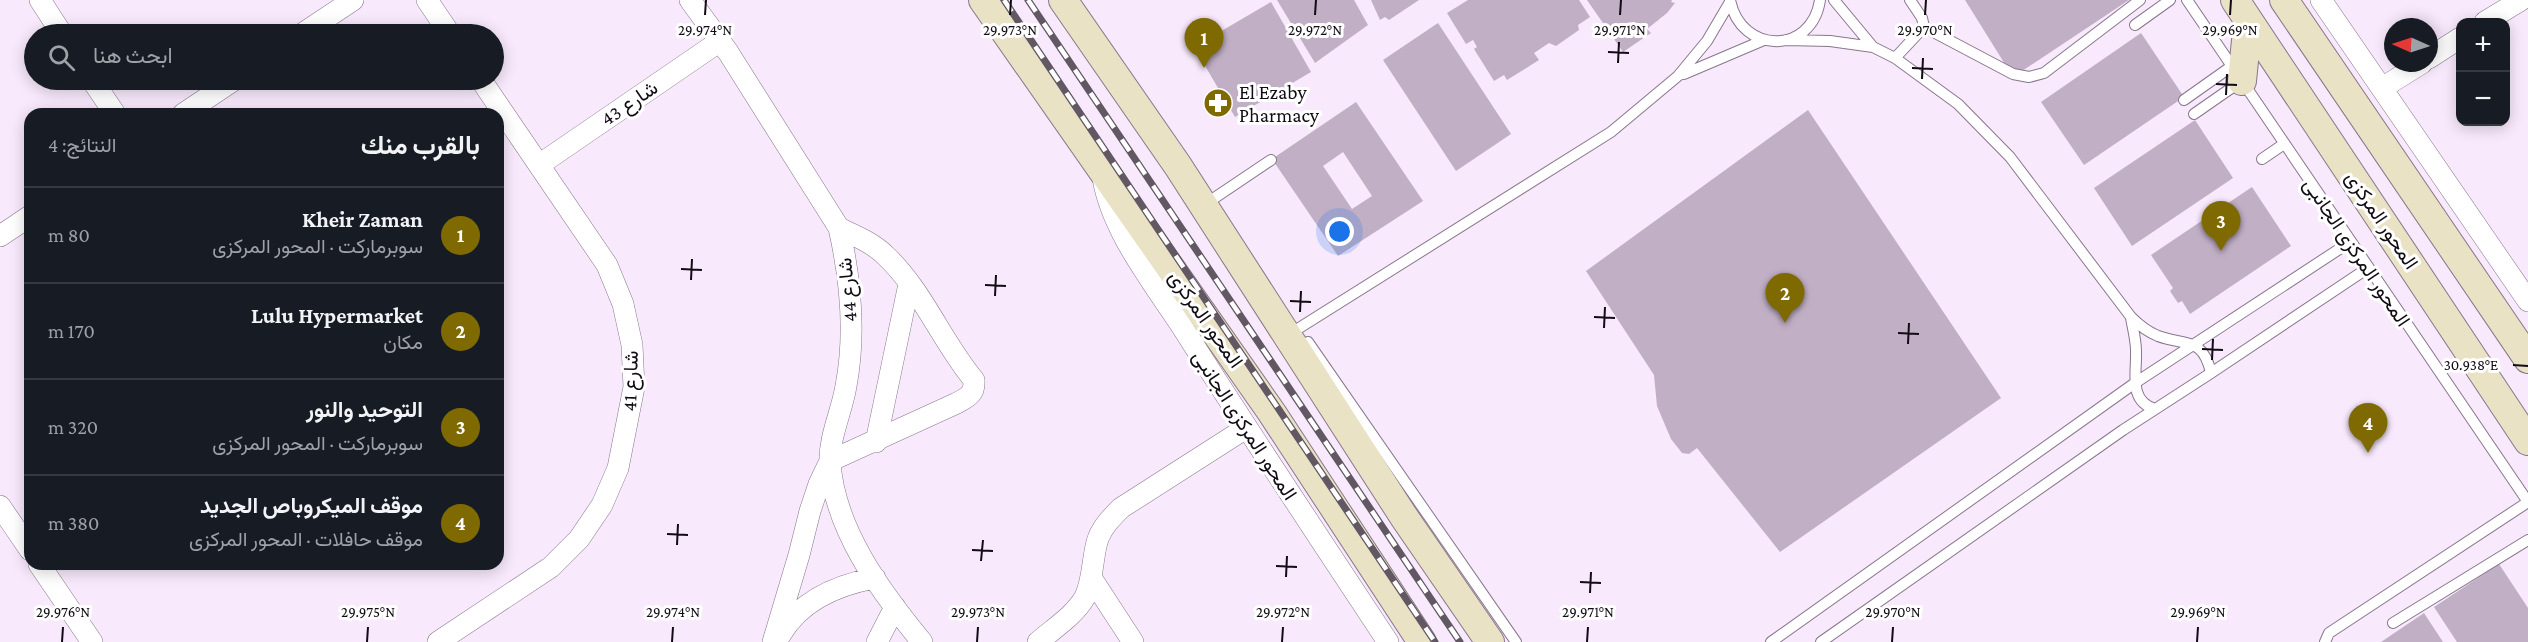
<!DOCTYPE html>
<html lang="ar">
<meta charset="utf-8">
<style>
:root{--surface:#171b24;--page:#242831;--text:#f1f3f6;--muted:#9ea1a6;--line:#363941;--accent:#7f6a02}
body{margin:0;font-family:"Crimson Pro",Vazirmatn,serif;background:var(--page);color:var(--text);direction:rtl}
.controls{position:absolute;right:18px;top:18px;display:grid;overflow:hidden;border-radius:12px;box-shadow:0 3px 15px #0003}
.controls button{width:54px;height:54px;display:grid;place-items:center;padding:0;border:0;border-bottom:2px solid var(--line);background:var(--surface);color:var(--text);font:30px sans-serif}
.compass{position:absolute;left:2384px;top:18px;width:54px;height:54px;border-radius:50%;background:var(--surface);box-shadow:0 3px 15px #0003;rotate:273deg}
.you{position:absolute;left:1340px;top:232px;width:21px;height:21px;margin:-15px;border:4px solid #fff;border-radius:50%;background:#1a73e8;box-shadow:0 0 0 9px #1a73e833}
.badge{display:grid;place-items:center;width:39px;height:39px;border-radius:50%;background:var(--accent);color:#fff;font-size:20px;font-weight:700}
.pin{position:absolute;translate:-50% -50px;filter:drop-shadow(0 2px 3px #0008)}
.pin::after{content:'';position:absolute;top:32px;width:21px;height:18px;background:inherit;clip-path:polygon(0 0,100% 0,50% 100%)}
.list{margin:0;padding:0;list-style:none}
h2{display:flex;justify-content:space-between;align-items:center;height:78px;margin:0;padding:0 24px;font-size:26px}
h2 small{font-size:20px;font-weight:400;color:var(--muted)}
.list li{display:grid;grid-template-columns:39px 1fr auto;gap:18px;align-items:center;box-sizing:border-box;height:96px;padding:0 24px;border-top:2px solid var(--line)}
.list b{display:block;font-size:22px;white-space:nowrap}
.list p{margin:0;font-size:20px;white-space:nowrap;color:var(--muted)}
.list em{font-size:20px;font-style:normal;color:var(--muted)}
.icon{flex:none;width:33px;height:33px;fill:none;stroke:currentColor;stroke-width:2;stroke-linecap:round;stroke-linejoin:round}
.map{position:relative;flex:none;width:2528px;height:642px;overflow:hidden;direction:ltr}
.search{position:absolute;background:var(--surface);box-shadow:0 3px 15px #0003;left:24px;top:24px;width:480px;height:66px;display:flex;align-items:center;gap:15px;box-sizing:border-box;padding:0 21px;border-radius:33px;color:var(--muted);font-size:22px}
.panel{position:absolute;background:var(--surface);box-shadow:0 3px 15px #0003;left:24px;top:108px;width:480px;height:462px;border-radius:18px;direction:rtl}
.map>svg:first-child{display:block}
.building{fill:#c1afc6;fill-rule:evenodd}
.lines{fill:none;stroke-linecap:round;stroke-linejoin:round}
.service-casing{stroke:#88778c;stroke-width:12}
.minor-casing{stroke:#88778c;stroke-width:22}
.secondary-casing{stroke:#88778c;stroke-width:30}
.service{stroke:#fff;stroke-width:10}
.minor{stroke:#fff;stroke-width:21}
.secondary{stroke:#e9e2c4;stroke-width:28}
.rail-casing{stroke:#615864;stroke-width:7}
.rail{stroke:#fff;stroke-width:4.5;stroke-dasharray:14;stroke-linecap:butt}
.ticks{fill:none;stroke:#110b13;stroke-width:2}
.labels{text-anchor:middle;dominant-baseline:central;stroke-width:6;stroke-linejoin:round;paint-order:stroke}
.poi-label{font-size:20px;fill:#110b13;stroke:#fff;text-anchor:start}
.street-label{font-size:20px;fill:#110b13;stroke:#fff}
.ticks-label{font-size:15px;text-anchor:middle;fill:#110b13;stroke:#fff;stroke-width:6;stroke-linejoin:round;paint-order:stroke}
</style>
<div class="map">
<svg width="2528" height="642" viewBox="0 0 2528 642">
<rect width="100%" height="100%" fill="#f8e9fc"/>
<!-- building -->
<path class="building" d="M1277,0H1354L1368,25L1315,63Z
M1371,0H1419L1389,20L1385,17L1380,20Z
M1468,0H1579L1590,17L1578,25L1579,30L1556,46L1549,43L1534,53L1539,60L1507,80L1504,75L1494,81L1474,49L1477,47L1473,40L1466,44L1447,13Z
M1587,0H1672L1671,2L1675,3L1667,13L1647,29L1651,33L1623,52Z
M1965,0H2129L2013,77Z
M1271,2L1311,72L1235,117L1194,47Z
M1438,23L1511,134L1456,171L1383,60Z
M2141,33L2184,97L2084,165L2041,102Z
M1356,102L1423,201L1338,256L1272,159ZM1343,152L1372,196L1352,209L1323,166Z
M1808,110L2001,398L1780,552L1697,448L1689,454L1682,453L1671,439L1657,406L1654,375L1586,271Z
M2195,120L2233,178L2132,246L2094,188Z
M2252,187L2291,246L2190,314L2182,301L2178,303L2170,291L2173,288L2151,255Z
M2499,564L2528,608V642H2457L2434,607Z
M2424,613L2443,642H2381Z"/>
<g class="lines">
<!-- service casing -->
<g class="service-casing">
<path id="service" d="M1730,0C1741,55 1812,55 1820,0
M1834,0L1873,47
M2187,0L2528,502
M2135,25L2170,0
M1924,27L2013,74L2029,77L2044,73L2140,0
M1786,40L1830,41L1873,47L1895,58L1958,104L2010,157L2131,317C2139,325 2148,332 2158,336C2186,346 2203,337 2211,373
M1895,58L1924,27L1922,18L1910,0
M1684,74L1764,40
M2184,100L2232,66
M2194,114L2240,82
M2262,159L2284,144
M1204,205L1271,160
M2131,318C2133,329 2136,340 2136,351C2137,373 2128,401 2155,409
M1288,335L1611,132L1678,76L1707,41L1730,2
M1308,342L1516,642
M2393,623L2528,540
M1771,642L2135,383L2350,242
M1821,642L2123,430L2211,373L2368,268
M2325,642L2329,633L2528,502"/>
</g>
<!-- minor casing -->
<g class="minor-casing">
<path id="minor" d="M40,0L62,34
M427,0L450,34
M690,0L728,52L839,228C851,281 856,333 846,386C842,411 829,437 830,462C834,529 881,592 922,642
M2321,0L2528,301
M2485,22L2521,0
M302,34L353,0
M2429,58L2460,38
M92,80L115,114
M2382,88L2422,63
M183,114L234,80
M539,165L720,41
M1103,178C1112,233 1156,286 1186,333C1252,437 1320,539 1388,642
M0,236L30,216
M876,442L909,284
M0,506L30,550
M39,564L92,642
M1092,579L1133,642
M781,634C801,600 837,585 875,578
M438,642L551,567L579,539L602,505L618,468L634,387L632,345L623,304L607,265L481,80
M773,642L799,555L810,511L819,484L830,461L957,403C968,397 975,394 974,380C942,342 923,291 886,256C873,243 856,236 839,228
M877,642L895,607
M1038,642C1054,628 1074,616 1085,597C1093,580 1092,561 1097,542C1101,528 1111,518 1121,508L1246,428"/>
</g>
<!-- secondary casing -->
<g class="secondary-casing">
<path id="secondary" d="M983,0L1272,413L1422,642
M1063,0L1178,166L1404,517L1490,642
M2235,0L2528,441
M2284,0L2528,359
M2242,81L2248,20"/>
</g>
<!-- service -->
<use href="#service" class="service"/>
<!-- minor -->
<use href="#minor" class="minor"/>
<!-- secondary -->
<use href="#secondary" class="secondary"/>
<!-- rail casing -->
<g class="rail-casing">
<path id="rail" d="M1004,0L1435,642
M1028,0L1460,642"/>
</g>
<!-- rail -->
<use href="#rail" class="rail"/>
</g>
<!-- ticks -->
<path class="ticks" d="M705,15L706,0M1010,15L1011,0M1315,15L1316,0M1620,15L1621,0M1925,15L1926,0M2230,15L2231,0M1608,52L1629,53M1618,63L1619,42M1912,68L1933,69M1922,79L1923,58M2216,84L2237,85M2226,95L2227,74M681,269L702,270M691,280L692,259M985,285L1006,286M995,296L996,275M1290,301L1311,302M1300,312L1301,291M1594,317L1615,318M1604,328L1605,307M1898,333L1919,334M1908,344L1909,323M2202,349L2223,350M2212,360L2213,339M2513,365L2528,366M667,534L688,535M677,545L678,524M972,550L993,551M981,561L983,540M1276,566L1297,567M1286,577L1287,556M1580,582L1601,583M1590,593L1591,572M62,642L63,627M367,642L368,627M672,642L673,627M977,642L978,627M1282,642L1283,627M1587,642L1588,627M1892,642L1893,627M2197,642L2198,627"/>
<!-- icons -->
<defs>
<g id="pharmacy-disc" transform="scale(1.5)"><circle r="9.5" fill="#7f6a02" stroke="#fff"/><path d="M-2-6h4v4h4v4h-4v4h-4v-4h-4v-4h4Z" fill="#fff"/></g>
</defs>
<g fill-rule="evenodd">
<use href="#pharmacy-disc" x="1218" y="103"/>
</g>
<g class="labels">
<!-- poi labels -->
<g class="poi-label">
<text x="1239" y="92">El Ezaby<tspan x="1239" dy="23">Pharmacy</tspan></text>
</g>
<!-- street labels -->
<g class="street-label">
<text transform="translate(629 103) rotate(-34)">شارع 43</text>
<text transform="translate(2382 220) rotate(56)">المحور المركزى</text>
<text transform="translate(2357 252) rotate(56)">المحور المركزى الجانبى</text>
<text transform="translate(847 290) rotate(-95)">شارع 44</text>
<text transform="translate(1206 319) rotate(55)">المحور المركزى</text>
<text transform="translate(630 381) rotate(-88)">شارع 41</text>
<text transform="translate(1245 425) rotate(57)">المحور المركزى الجانبى</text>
</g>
</g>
<g class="ticks-label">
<text x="705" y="35">29.974°N</text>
<text x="1010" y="35">29.973°N</text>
<text x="1315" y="35">29.972°N</text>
<text x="1620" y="35">29.971°N</text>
<text x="1925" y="35">29.970°N</text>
<text x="2230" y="35">29.969°N</text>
<text x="2471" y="370">30.938°E</text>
<text x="63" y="617">29.976°N</text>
<text x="368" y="617">29.975°N</text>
<text x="673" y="617">29.974°N</text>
<text x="978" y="617">29.973°N</text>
<text x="1283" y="617">29.972°N</text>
<text x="1588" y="617">29.971°N</text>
<text x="1893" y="617">29.970°N</text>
<text x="2198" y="617">29.969°N</text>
</g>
</svg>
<div class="controls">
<button>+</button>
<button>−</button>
</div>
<svg class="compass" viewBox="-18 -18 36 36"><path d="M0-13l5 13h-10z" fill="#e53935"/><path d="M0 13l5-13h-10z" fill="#9ea1a6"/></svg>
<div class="you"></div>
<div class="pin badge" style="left:1204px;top:68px">1</div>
<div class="pin badge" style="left:1785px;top:323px">2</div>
<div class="pin badge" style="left:2221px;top:251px">3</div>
<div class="pin badge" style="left:2368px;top:453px">4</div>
<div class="search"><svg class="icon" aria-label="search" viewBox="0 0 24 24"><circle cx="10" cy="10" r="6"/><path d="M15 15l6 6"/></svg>ابحث هنا</div>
<section class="panel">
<h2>بالقرب منك<small>النتائج: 4</small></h2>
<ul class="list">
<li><span class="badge">1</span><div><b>Kheir Zaman</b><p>سوبرماركت · المحور المركزى</p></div><em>80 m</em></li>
<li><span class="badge">2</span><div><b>Lulu Hypermarket</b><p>مكان</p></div><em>170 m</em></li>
<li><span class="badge">3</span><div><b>التوحيد والنور</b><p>سوبرماركت · المحور المركزى</p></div><em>320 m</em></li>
<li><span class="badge">4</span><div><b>موقف الميكروباص الجديد</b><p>موقف حافلات · المحور المركزى</p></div><em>380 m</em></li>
</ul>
</section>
</div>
